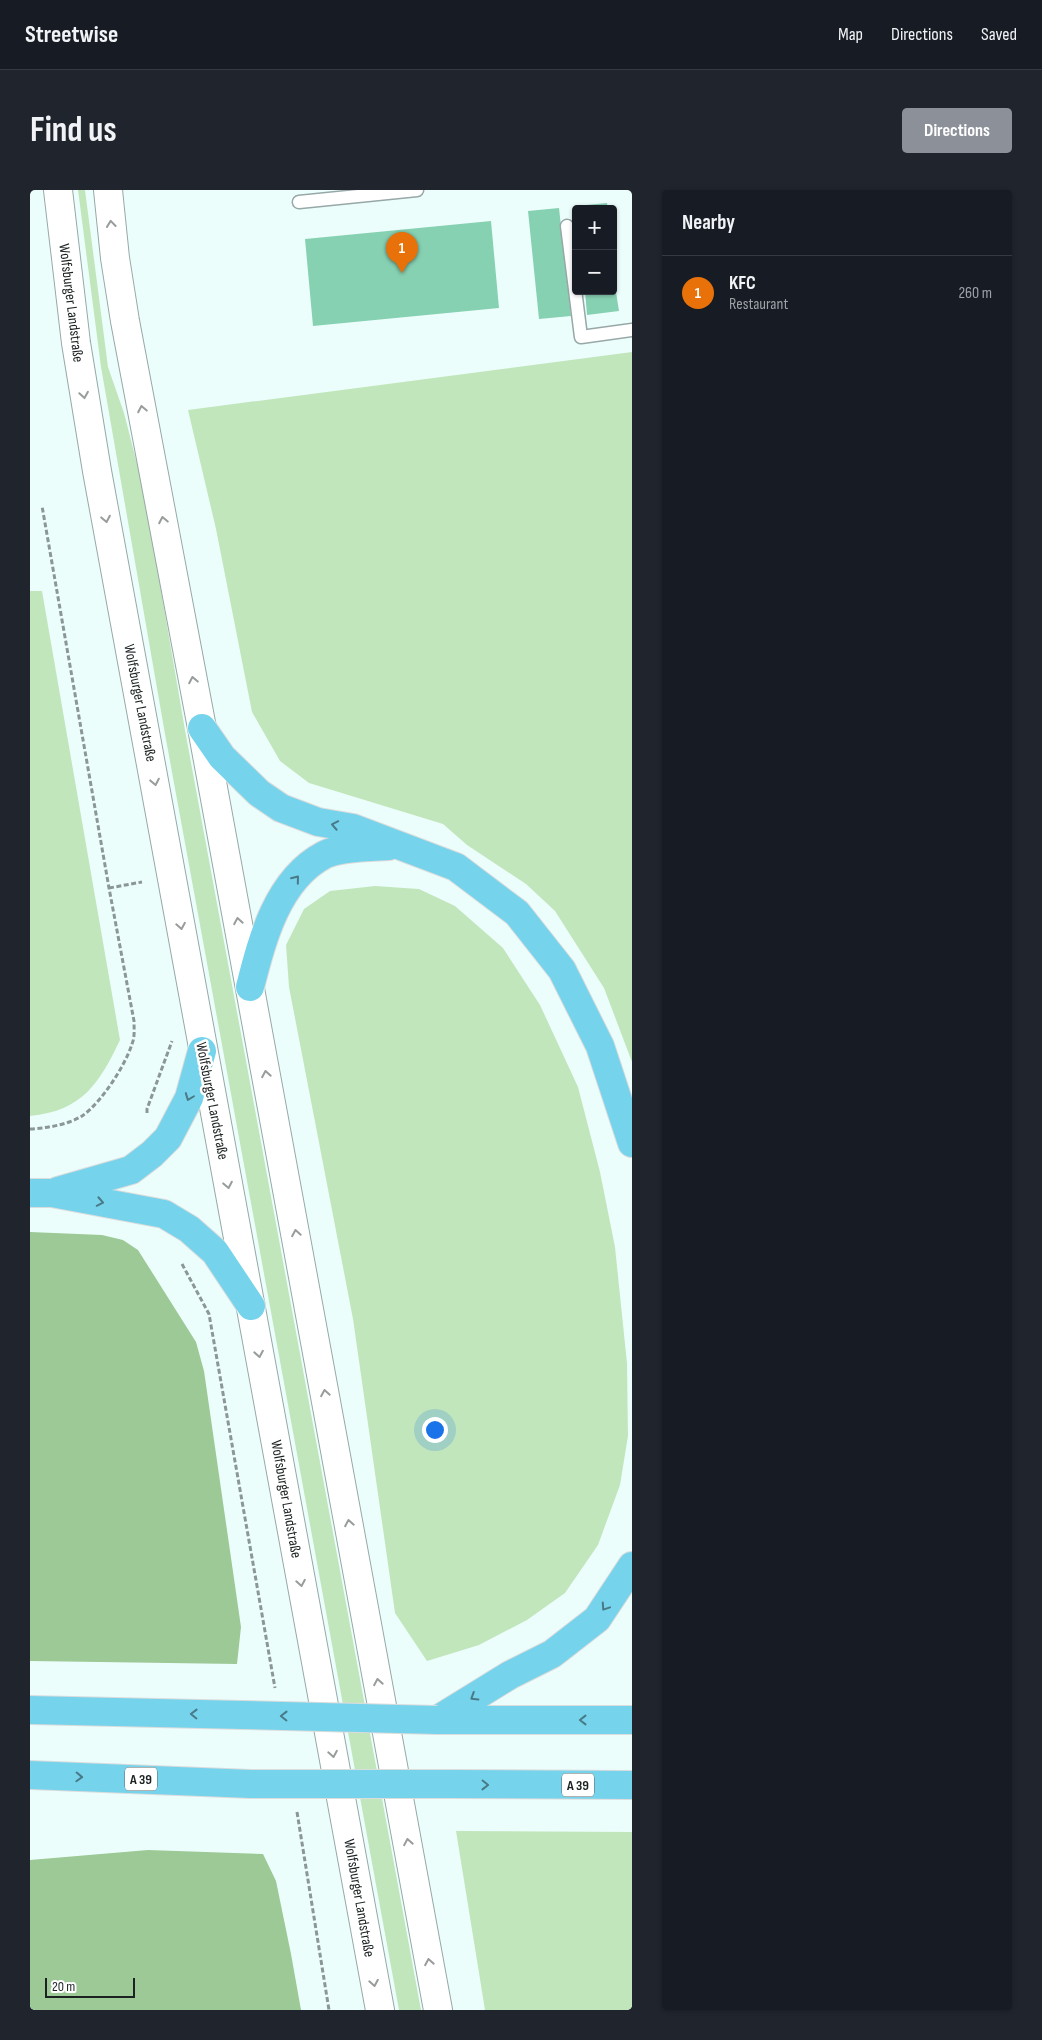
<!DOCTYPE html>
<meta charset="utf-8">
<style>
:root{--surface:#171b24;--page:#20242c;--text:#f1f3f6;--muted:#9ea1a6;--line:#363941;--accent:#8c9099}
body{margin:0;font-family:"Sofia Sans Condensed",sans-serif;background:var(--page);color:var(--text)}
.controls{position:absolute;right:15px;top:15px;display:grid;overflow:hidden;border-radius:5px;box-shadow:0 1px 4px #0004}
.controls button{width:45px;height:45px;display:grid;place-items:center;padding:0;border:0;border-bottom:1px solid var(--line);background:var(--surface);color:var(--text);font:25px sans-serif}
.scale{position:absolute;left:15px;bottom:12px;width:90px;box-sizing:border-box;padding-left:5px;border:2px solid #1c2222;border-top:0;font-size:14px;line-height:18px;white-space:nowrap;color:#1c2222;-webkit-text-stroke:4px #fff;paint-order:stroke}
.you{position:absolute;left:404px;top:1239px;width:18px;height:18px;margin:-12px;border:4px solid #fff;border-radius:50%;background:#1a73e8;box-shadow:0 0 0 8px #1a73e833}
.badge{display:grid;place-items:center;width:32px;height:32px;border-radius:50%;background:var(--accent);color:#fff;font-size:16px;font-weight:700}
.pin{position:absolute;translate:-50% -41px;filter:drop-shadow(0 1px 2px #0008)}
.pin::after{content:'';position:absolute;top:26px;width:18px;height:15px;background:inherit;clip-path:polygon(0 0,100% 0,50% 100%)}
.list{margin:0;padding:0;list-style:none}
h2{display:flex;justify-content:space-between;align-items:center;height:65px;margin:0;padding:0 20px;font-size:21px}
h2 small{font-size:16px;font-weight:400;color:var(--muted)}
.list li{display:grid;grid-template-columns:32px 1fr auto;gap:15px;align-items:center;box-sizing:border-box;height:75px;padding:0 20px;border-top:1px solid var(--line)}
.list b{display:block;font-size:19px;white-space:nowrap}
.list p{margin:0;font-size:16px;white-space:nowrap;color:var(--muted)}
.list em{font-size:16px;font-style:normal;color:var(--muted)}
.map{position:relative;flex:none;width:602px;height:1820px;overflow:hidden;border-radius:5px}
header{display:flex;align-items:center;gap:30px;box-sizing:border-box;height:70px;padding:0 25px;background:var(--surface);border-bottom:1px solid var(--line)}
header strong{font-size:24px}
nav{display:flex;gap:28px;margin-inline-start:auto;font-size:18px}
.intro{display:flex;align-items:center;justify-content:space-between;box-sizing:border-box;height:120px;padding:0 30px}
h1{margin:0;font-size:35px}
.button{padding:12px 22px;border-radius:5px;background:var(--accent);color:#fff;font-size:18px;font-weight:700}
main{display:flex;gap:30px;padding:0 30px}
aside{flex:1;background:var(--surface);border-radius:5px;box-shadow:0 1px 4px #0004}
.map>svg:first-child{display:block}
.green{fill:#c2e6bc}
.forest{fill:#9cc995}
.building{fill:#87d1b3}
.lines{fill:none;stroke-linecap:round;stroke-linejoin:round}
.service-casing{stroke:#97a8a7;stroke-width:15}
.secondary-casing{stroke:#97a8a7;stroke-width:30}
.motorway-casing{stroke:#dbdcdc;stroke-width:30}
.path{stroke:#8b9796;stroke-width:3;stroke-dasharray:5 2.5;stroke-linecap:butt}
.service{stroke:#fff;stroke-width:12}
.secondary{stroke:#fff;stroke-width:28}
.motorway{stroke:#76d3ec;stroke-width:28}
.motorway-bridge-casing{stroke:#dbdcdc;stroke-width:30;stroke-linecap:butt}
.motorway-bridge{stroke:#76d3ec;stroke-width:28}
.oneway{stroke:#999c9c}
.oneway2{stroke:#497a87}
.labels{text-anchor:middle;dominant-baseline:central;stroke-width:5;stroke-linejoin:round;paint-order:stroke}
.shield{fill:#fff;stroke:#606464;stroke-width:1}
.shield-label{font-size:14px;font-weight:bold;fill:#1c2222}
.street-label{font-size:15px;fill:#1c2222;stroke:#fff}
</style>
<header>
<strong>Streetwise</strong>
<nav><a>Map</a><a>Directions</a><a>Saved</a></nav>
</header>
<div class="intro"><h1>Find us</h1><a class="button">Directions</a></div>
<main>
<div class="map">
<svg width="602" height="1820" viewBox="0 0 602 1820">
<rect width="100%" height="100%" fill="#ecfefc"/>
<!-- green -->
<path class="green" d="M48,0H55L78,177L94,223L114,301L155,540L391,1820H369L135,544L71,177Z
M602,162V872L574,798L525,721L496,694L437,655L413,634L279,593L250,571L222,522L186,339L158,220Z
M0,401H12L90,850C69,894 52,921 0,926Z
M345,696L389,699L425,716L473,758L510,815L548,897L570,982L585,1057L597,1173L598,1246L590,1295L568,1355L535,1403L497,1430L449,1455L397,1471L365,1423L323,1129L259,797L256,755L274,719L300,701Z
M426,1641L602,1642V1820H455Z"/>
<!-- forest -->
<path class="forest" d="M0,1042L72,1045L93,1050L108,1060L166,1152L174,1181L211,1437L207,1474L0,1471Z
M118,1660L233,1664L246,1691L261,1764L271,1820H0V1670Z"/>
<!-- building -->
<path class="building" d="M577,13L578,19H546V16Z
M529,18L541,126L509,129L498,21Z
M461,31L469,118L283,136L275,49Z
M583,83L589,121L557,125L555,101H583Z"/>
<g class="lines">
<!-- service casing -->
<g class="service-casing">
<path id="service" d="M269,12L387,0
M537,36L551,147L602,140"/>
</g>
<!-- secondary casing -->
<g class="secondary-casing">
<path id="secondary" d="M28,0L46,153L67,281L350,1820
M78,0L85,68L95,131L172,538L408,1820"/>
</g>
<!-- motorway casing -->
<g class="motorway-casing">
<path id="motorway" d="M172,538L192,567L229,603L251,618L288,632L323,638L426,677L487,723L532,780L570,856L602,953
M220,797C232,750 247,690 294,665C309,657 341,657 359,656
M28,1001L101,980L122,964L138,948L159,908L172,861
M0,1003H22L134,1024L159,1039L185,1062L221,1116
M0,1520L213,1525
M407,1530L480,1485L522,1464L567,1429L602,1376
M407,1530H602
M0,1585L221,1594
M418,1594L602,1595"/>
</g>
<!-- path -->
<path class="path" d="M79,698L112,692
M117,923V919L142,851
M0,939C17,938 37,935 52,926C71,913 95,876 102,854C105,847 104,839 104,831L79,698L12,316
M152,1074L179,1124L245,1498
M267,1622L299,1820"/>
<!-- service -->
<use href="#service" class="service"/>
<!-- secondary -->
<use href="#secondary" class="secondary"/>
<!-- motorway -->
<use href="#motorway" class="motorway"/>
<!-- motorway-bridge casing -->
<g class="motorway-bridge-casing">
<path id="motorway-bridge" d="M213,1525L407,1530
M221,1594H418"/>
</g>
<!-- motorway-bridge -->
<use href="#motorway-bridge" class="motorway-bridge"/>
</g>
<!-- one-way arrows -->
<defs><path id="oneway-chevron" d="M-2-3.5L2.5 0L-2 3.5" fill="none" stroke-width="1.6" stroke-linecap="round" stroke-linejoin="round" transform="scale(1.25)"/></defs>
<g class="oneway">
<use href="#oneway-chevron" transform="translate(81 34) rotate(-96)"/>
<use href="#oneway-chevron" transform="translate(54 205) rotate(81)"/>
<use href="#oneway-chevron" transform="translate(112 219) rotate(-101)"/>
<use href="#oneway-chevron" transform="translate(76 329) rotate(79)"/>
<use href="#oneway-chevron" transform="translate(133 330) rotate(-101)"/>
<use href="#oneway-chevron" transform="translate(163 490) rotate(-101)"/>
<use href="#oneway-chevron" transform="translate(125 592) rotate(79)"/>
<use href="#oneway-chevron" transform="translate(208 731) rotate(-100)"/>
<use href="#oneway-chevron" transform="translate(151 736) rotate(80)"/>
<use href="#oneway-chevron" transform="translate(236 884) rotate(-100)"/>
<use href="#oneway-chevron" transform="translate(198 995) rotate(79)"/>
<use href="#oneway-chevron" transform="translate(266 1043) rotate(-100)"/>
<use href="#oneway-chevron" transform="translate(229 1164) rotate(80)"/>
<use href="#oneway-chevron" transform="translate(295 1203) rotate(-100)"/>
<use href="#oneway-chevron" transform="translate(319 1333) rotate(-100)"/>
<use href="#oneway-chevron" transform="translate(271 1393) rotate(80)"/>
<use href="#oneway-chevron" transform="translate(348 1492) rotate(-100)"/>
<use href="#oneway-chevron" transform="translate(303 1564) rotate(80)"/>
<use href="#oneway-chevron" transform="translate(378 1652) rotate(-100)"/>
<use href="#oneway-chevron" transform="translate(399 1772) rotate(-100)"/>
<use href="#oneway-chevron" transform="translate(344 1793) rotate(80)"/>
</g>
<g class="oneway2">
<use href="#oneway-chevron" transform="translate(305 635) rotate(-169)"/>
<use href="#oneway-chevron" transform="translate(266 689) rotate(-51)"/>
<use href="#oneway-chevron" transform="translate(159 907) rotate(111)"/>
<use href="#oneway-chevron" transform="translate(70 1012) rotate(11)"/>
<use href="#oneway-chevron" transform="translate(575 1417) rotate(124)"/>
<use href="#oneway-chevron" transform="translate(444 1507) rotate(148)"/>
<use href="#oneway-chevron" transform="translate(164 1524) rotate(-179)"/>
<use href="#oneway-chevron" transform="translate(254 1526) rotate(-179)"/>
<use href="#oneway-chevron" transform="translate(553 1530) rotate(180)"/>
<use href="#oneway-chevron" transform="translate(49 1587) rotate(2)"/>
<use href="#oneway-chevron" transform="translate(455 1595) rotate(1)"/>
</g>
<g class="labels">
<!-- shield labels -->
<g class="shield">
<rect x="95" y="1577.5" width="32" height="23" rx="4"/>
<rect x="532" y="1583.5" width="32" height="23" rx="4"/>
</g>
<g class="shield-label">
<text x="111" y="1589">A 39</text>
<text x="548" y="1595">A 39</text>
</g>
<!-- street labels -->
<g class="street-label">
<text transform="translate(41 113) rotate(83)">Wolfsburger Landstraße</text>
<text transform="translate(110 513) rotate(79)">Wolfsburger Landstraße</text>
<text transform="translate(182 911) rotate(79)">Wolfsburger Landstraße</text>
<text transform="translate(256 1309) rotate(80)">Wolfsburger Landstraße</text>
<text transform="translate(329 1708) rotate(80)">Wolfsburger Landstraße</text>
</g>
</g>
</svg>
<div class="controls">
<button>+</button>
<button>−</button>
</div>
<div class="scale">20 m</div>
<div class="you"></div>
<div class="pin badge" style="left:372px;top:83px;background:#e8710a">1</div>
</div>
<aside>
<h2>Nearby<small></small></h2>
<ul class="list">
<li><span class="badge" style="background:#e8710a">1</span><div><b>KFC</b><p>Restaurant</p></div><em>260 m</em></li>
</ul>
</aside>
</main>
